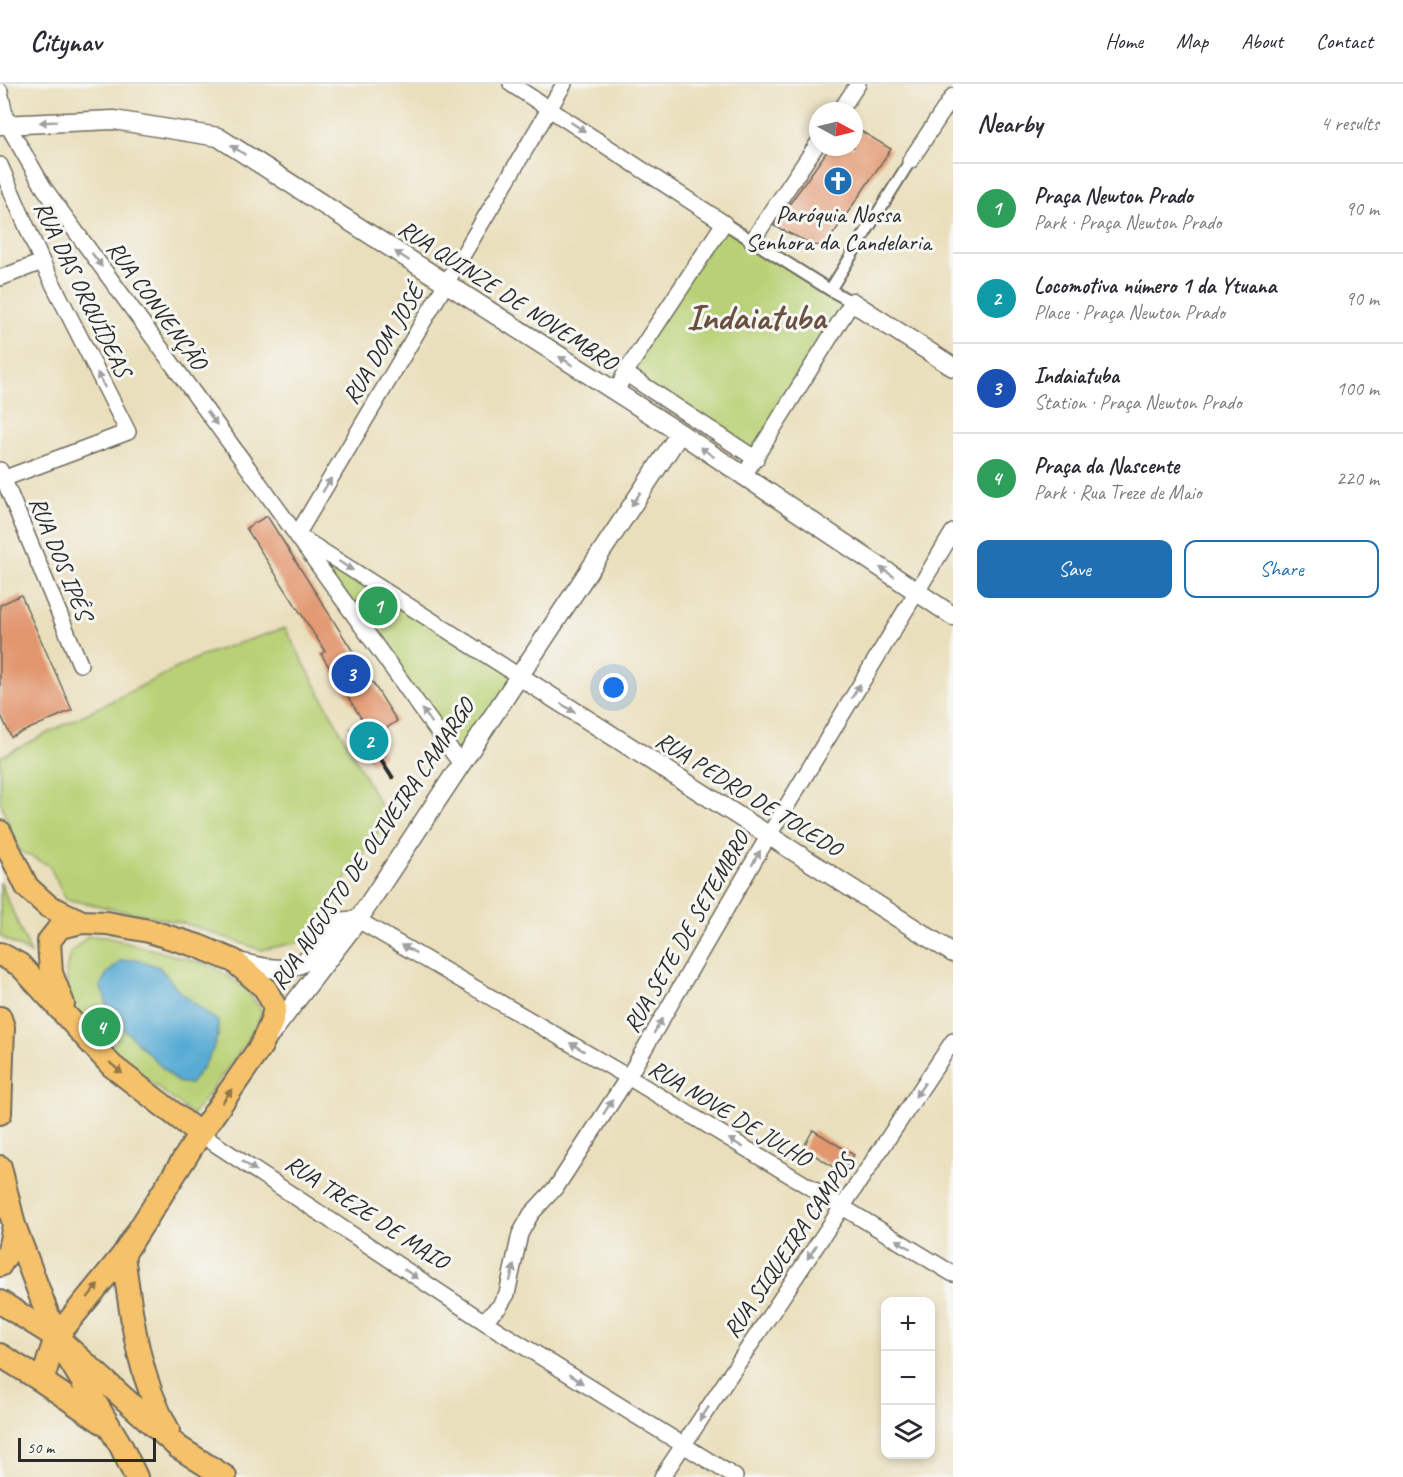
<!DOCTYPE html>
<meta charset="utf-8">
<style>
:root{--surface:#fff;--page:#f2f2f3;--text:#2b2b33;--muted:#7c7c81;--line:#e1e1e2;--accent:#1f6fb2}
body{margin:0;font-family:Caveat,sans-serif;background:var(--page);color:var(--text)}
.controls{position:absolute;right:18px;bottom:18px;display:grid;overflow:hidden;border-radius:12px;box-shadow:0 3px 9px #0003}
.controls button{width:54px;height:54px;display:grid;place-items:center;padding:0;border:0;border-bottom:2px solid var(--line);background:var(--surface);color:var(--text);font:30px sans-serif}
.compass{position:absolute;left:809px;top:18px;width:54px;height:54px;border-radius:50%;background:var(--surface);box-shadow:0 3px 9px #0003;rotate:97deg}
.scale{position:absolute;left:18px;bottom:15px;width:138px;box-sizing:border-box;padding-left:6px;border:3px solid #2b2b2b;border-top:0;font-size:16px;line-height:21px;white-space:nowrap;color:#2b2b2b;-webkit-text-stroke:4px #f6f6f2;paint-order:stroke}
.you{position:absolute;left:614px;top:604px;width:21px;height:21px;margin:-15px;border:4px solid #fff;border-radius:50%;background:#1a73e8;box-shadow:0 0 0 9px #1a73e833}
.badge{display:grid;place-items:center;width:39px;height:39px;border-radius:50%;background:var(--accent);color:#fff;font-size:20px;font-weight:700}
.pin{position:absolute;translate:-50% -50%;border:3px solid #fff;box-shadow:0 2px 6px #0006}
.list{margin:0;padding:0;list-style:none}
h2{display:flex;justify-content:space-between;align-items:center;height:78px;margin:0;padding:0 24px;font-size:26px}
h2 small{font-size:20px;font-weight:400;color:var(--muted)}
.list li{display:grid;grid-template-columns:39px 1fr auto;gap:18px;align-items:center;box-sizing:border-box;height:90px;padding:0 24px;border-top:2px solid var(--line)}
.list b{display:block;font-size:22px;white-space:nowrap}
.list p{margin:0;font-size:20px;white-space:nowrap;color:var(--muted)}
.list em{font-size:20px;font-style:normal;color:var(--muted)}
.actions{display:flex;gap:12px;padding:18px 24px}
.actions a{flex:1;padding:14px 0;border:2px solid var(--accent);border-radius:12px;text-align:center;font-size:21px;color:var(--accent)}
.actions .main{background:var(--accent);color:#fff}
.icon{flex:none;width:33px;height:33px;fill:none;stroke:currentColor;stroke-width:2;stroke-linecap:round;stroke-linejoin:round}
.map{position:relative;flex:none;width:953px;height:1393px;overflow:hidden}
header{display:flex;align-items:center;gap:36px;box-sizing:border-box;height:84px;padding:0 30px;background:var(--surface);border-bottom:2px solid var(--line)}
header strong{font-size:28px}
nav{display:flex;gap:33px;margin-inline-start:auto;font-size:21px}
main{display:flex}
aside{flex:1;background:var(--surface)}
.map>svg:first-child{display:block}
.green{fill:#b9d176;stroke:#727e50;stroke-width:1.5;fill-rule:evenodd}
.water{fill:#58abd4;stroke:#426b80;stroke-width:1.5}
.building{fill:#e2966e}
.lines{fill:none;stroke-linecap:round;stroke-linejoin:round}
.pedestrian-casing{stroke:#6e6a5e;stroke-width:14}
.minor-casing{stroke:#6e6a5e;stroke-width:18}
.tertiary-casing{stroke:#6e6a5e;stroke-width:21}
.primary-casing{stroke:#6e6a5e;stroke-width:26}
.pedestrian{stroke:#fff;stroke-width:10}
.minor{stroke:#fff;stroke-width:15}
.tertiary{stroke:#fff;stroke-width:18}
.primary{stroke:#f5c16b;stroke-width:22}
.rail{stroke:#2b2b2b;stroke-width:4.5}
.oneway{fill:#a0a0a0}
.oneway2{fill:#90764b}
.labels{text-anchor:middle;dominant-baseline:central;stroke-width:6;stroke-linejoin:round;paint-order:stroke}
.poi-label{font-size:24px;fill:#2b2b2b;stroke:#f6f6f2}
.street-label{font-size:24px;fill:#2b2b2b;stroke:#f6f6f2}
.town-label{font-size:36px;font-weight:bold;fill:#6b5042;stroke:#f6f6f2}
</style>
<header>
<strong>Citynav</strong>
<nav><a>Home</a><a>Map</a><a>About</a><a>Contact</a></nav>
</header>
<main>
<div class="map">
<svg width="953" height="1393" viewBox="0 0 953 1393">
<rect width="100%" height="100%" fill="#f6f6f2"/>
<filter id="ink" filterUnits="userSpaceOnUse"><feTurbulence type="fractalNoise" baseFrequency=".0167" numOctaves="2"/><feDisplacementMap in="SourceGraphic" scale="12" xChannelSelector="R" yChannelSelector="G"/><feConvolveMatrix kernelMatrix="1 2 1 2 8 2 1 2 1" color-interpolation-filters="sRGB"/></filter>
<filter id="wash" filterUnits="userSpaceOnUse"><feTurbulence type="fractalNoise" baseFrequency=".008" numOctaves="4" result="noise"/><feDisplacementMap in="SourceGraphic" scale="24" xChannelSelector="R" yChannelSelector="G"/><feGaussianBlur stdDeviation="1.35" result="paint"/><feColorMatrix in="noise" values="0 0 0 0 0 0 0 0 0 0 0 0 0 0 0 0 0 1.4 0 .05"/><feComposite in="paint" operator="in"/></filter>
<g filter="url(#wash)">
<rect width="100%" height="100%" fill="#eadfbc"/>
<!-- green -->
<path class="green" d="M724,139L852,218L756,375L625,289Z
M297,451L519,592L461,680Z
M285,544L387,734L304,857L261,866L187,840L66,815L49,781L19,767L0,717V673L203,571Z
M0,798L31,870L0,852Z
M88,852L106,853L213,882L245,904L262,927L254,948L193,1031L70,935L66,887L70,869ZM159,883L179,907L218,938L219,950L202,985L177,998L108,929L106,916Z"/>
<!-- water -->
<path class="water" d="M136,875L159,883L179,907L218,938C220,961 204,983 190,1000L177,998L108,929L106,916L100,902L106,891L120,877Z"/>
<g id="blocks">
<!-- building -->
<path class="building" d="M854,43L891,65L825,162L814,161L774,142L830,63H854Z
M267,432L397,637L373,653L385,672L372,680L350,645L363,637L321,570L325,567L246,444Z
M21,511L72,626L11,653L0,629V521Z
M813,1046L854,1071L843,1089L803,1064Z"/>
</g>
</g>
<g filter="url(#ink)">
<use href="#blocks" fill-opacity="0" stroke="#6e6a5e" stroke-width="1.5"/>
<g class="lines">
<!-- pedestrian casing -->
<g class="pedestrian-casing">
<path id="pedestrian" d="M724,139L830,206L852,218
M830,206L910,77"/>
</g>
<!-- minor casing -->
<g class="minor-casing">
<path id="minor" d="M511,0L724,139L625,289L616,309
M0,7L7,40L44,104L262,403L461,680
M840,27L858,0
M910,77L953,12
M0,81L42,178L128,348L0,396
M752,157L818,59
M0,194L42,178
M625,289L756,375
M0,386L80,580
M743,393L852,218
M297,451L564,0
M305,456L519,592
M358,836L628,993L953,1190
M200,1050L483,1237L735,1393
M483,1237L499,1223L507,1210L520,1150L531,1130L557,1102L628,993L769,751L953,448
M662,1393L953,957"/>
</g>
<!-- tertiary casing -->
<g class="tertiary-casing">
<path id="tertiary" d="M0,41L114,36L218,53L680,349L953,532
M852,218L953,283
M519,592L953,869
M234,877C258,882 285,892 307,876C317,869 329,849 337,838L358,836
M269,952L358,836L680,349"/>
</g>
<!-- primary casing -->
<g class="primary-casing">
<path id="primary" d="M0,748L27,803L48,822L82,838L107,839L149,847L198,862L234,877L265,904L275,923L272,937L261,962L200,1050L123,1171L56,1253L42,1297
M0,870L20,881L112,982L200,1050
M63,920L51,889L49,857L60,843L82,838
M0,934L3,943L0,1029
M0,1083L14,1141L56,1253L121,1362L136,1393
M123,1171C132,1234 137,1290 168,1346
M0,1181L9,1166L14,1141
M0,1218L56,1253L178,1363L225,1393
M0,1271L42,1297L102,1338"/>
</g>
<!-- pedestrian -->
<use href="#pedestrian" class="pedestrian"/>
<!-- minor -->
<use href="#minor" class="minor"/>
<!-- tertiary -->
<use href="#tertiary" class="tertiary"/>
<!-- primary -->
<use href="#primary" class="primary"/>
<!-- rail -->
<path class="rail" d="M369,657L392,693"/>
</g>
<!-- one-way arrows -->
<defs><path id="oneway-solid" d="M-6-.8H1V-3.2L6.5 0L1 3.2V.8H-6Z" transform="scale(1.5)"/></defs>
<g class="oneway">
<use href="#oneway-solid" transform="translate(48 38) rotate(177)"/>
<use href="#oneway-solid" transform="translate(578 43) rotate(33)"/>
<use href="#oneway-solid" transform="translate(238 66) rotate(-147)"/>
<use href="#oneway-solid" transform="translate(402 172) rotate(-147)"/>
<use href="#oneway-solid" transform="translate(97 176) rotate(54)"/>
<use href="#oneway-solid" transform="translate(566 277) rotate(-147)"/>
<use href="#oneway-solid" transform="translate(101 296) rotate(-117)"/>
<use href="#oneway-solid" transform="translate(212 334) rotate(54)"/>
<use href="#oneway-solid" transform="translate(707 368) rotate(-145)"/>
<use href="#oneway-solid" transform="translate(327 401) rotate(-59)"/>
<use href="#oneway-solid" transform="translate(636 415) rotate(124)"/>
<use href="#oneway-solid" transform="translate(346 482) rotate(33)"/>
<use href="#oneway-solid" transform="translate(887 488) rotate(-147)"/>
<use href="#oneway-solid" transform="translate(856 607) rotate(-59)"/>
<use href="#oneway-solid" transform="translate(568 624) rotate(32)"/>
<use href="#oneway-solid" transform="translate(427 632) rotate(-126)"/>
<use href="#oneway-solid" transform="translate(756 774) rotate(-60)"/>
<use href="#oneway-solid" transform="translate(409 865) rotate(-150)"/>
<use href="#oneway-solid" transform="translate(658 942) rotate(-60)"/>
<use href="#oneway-solid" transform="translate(577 963) rotate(-150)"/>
<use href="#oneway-solid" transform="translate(920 1006) rotate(124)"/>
<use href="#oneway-solid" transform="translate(608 1023) rotate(-57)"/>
<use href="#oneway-solid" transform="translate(736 1059) rotate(-149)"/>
<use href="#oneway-solid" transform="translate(249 1082) rotate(33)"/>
<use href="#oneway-solid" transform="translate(903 1160) rotate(-149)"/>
<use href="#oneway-solid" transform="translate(812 1168) rotate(124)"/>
<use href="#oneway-solid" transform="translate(512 1189) rotate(-76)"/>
<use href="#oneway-solid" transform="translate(411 1190) rotate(33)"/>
<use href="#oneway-solid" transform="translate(576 1295) rotate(32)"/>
<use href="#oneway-solid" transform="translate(704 1330) rotate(124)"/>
</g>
<g class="oneway2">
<use href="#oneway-solid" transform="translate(116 984) rotate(41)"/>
<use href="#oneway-solid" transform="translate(227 1012) rotate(-55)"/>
<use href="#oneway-solid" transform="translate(93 1207) rotate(-51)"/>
</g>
</g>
<!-- icons -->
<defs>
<g id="church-disc" transform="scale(1.5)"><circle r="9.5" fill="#1f6fb2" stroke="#f6f6f2"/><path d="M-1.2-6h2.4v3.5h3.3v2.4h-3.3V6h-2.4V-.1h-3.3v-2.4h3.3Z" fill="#fff"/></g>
</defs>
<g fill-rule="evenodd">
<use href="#church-disc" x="838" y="97"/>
</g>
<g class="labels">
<!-- poi labels -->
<g class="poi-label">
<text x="838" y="130">Paróquia Nossa<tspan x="838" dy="28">Senhora da Candelaria</tspan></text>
</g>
<!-- street labels -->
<g class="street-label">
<text transform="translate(83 205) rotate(64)">RUA DAS ORQUÍDEAS</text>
<text transform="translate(508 211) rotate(33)">RUA QUINZE DE NOVEMBRO</text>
<text transform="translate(157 221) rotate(54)">RUA CONVENÇÃO</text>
<text transform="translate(383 260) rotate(-59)">RUA DOM JOSÉ</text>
<text transform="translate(61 474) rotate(68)">RUA DOS IPÊS</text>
<text transform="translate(749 710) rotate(32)">RUA PEDRO DE TOLEDO</text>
<text transform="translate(372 760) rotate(-56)">RUA AUGUSTO DE OLIVEIRA CAMARGO</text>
<text transform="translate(686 848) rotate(-60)">RUA SETE DE SETEMBRO</text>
<text transform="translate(730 1029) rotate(31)">RUA NOVE DE JULHO</text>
<text transform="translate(367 1128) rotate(33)">RUA TREZE DE MAIO</text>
<text transform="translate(789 1162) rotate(-56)">RUA SIQUEIRA CAMPOS</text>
</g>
<!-- town labels -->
<g class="town-label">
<text x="756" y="233">Indaiatuba</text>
</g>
</g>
</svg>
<div class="controls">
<button>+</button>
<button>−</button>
<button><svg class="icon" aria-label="layers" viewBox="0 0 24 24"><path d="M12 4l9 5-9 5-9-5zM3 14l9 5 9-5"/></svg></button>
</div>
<svg class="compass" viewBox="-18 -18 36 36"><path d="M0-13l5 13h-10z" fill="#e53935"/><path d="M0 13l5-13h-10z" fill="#7c7c81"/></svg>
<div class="scale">50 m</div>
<div class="you"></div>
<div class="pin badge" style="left:378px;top:522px;background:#2e9e5b">1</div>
<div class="pin badge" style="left:369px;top:657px;background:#0f9aa8">2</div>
<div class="pin badge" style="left:351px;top:590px;background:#1a4fb4">3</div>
<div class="pin badge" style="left:101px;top:943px;background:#2e9e5b">4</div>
</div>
<aside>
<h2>Nearby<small>4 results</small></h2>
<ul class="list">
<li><span class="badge" style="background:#2e9e5b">1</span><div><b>Praça Newton Prado</b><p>Park · Praça Newton Prado</p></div><em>90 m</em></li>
<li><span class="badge" style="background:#0f9aa8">2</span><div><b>Locomotiva número 1 da Ytuana</b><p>Place · Praça Newton Prado</p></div><em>90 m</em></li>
<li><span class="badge" style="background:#1a4fb4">3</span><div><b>Indaiatuba</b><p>Station · Praça Newton Prado</p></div><em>100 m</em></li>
<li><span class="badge" style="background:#2e9e5b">4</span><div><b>Praça da Nascente</b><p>Park · Rua Treze de Maio</p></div><em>220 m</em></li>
</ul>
<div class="actions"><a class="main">Save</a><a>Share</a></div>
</aside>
</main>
